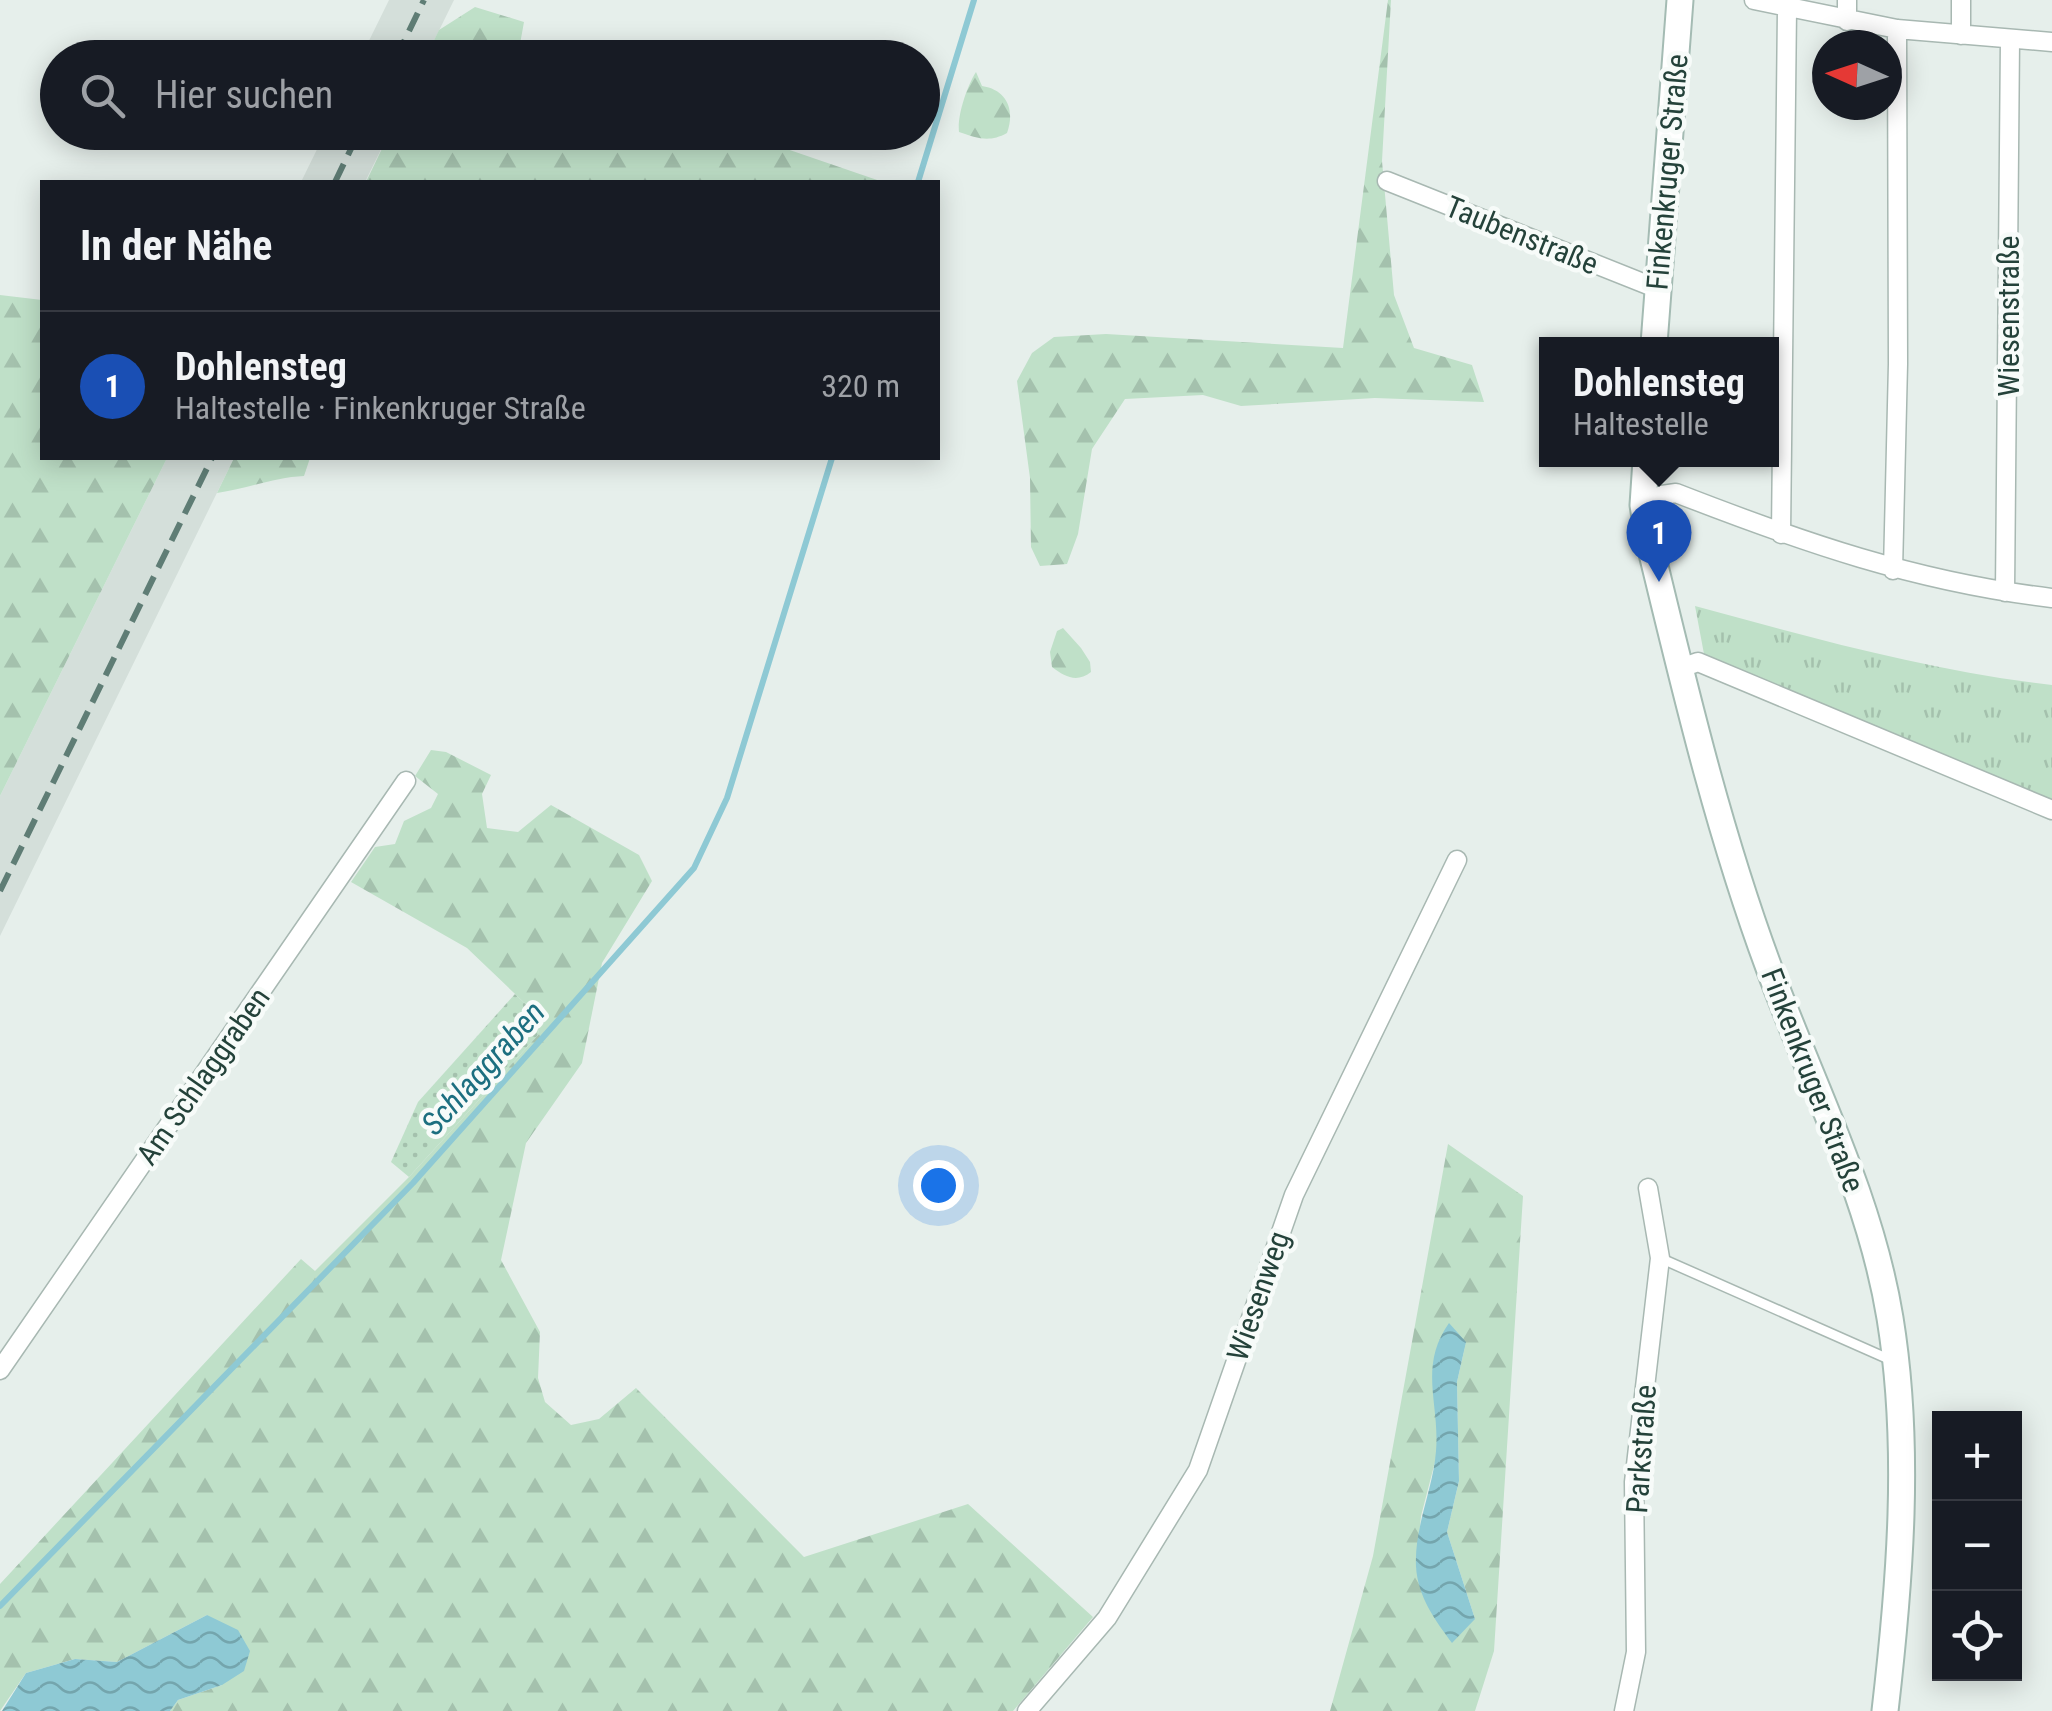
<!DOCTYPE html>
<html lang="de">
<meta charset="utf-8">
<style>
:root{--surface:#171b24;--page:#20242c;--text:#f1f3f6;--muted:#9ea1a6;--line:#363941;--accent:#d93025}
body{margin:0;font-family:"Roboto Condensed",sans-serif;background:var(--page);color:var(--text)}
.controls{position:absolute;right:30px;bottom:30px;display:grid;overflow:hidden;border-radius:0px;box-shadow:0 5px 25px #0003}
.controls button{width:90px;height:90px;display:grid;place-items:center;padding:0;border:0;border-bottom:2px solid var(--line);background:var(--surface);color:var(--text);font:50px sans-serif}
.compass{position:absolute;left:1812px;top:30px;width:90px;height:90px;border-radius:50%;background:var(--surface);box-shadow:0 5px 25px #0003;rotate:273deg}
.you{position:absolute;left:938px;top:1185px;width:35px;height:35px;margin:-25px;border:8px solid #fff;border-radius:50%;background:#1a73e8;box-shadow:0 0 0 15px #1a73e833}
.badge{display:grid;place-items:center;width:65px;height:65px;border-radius:50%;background:var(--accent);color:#fff;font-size:32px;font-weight:700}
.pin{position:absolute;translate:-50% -82px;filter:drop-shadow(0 2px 5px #0008)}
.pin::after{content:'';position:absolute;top:52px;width:35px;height:30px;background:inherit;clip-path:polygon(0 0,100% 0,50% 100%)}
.popup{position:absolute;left:1539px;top:337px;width:240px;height:130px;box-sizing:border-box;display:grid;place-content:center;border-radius:0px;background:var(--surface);filter:drop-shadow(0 2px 8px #0005);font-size:32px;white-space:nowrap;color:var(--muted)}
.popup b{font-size:38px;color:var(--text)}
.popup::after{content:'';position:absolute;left:50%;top:100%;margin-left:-20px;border:20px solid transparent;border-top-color:var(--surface)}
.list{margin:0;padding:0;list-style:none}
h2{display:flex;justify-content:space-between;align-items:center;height:130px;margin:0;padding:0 40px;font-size:42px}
h2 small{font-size:32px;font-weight:400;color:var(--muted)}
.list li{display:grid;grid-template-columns:65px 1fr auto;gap:30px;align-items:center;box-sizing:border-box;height:150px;padding:0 40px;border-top:2px solid var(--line)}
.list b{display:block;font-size:38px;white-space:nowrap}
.list p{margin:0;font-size:32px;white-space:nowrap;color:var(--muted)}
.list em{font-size:32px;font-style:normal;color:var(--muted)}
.icon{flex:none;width:55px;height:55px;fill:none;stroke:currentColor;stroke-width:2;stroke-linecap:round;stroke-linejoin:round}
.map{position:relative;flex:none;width:2052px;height:1711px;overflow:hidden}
.search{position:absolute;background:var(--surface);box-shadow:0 5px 25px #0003;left:40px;top:40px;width:900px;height:110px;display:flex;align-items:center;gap:25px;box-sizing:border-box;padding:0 35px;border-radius:55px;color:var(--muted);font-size:38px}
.panel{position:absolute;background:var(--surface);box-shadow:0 5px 25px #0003;left:40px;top:180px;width:900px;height:280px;border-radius:0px}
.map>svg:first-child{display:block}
.built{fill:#d4dfda}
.grass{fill:url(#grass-dots)}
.forest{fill:url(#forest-firs);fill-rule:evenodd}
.park{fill:url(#park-tufts)}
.water{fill:url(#water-waves)}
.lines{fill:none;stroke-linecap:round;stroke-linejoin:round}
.stream{stroke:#8ec9d4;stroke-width:6}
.lane-casing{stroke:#a8b8b2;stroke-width:12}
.street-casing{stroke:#a8b8b2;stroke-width:21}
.secondary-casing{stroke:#a4bbb3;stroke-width:29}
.lane{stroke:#fff;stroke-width:9}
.street{stroke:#fff;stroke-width:18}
.secondary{stroke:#fff;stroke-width:25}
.rail{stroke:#5f7d75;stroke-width:6;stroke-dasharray:20 10;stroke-linecap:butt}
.labels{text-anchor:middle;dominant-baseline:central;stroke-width:9;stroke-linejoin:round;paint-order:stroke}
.street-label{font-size:30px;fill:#24423a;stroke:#f7fbf9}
.water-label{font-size:32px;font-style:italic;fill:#1c6f80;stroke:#f7fbf9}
</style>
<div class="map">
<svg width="2052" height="1711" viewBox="0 0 2052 1711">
<defs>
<pattern id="grass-dots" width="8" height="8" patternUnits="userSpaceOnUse" patternTransform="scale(2.5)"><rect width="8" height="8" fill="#bfe0c8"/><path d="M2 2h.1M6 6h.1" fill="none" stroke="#a4c1ad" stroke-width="1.8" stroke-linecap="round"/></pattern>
<pattern id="forest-firs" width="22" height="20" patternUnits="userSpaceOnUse" patternTransform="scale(2.5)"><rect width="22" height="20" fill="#bfe0c8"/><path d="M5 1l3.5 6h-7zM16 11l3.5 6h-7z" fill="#a4c1ad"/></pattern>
<pattern id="park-tufts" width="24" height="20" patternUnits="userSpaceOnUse" patternTransform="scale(2.5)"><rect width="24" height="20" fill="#bfe0c8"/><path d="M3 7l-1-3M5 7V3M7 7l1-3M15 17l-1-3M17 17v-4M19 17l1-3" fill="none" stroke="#a4c1ad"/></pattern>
<pattern id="water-waves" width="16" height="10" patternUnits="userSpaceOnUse" patternTransform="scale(2.5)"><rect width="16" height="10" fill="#8ec9d4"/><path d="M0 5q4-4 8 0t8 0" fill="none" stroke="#74a5ad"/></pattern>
</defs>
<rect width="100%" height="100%" fill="#e6efeb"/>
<!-- built -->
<path class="built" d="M389,0H454L426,57H361Z
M325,133V132L389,133L365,182H301Z
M167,458H234L0,936V796Z"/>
<!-- grass -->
<path class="grass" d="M515,994L535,1013L539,1034L409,1177L391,1162L418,1102Z"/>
<!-- forest -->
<path class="forest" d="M1388,0H1391L1382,161L1394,295L1414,348L1472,365L1484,402L1375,398L1241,406L1203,395L1125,399L1092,449L1078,534L1067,564L1040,566L1031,547L1030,478L1017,381L1032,353L1054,337L1106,334L1343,348Z
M475,7L524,22L518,55L525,57H426L439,30Z
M976,72L982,86C1008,90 1015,111 1007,133C989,143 977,138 959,132C957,116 967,86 976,72Z
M390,132L740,133L883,182H366Z
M0,295L42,300V458H167L0,796Z
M234,458H310L304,476C275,477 246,489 217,493Z
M1063,628L1081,648L1090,662L1091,672C1077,683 1065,677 1052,667L1050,652L1057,631Z
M431,750L446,752L491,775L482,794L487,828L518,832L551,805L639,855L652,881L602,963L582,1063L526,1143L501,1260L540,1332L538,1378L545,1402L571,1425L599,1419L636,1388L804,1557L968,1504L1093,1617L1013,1711H170L178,1700L222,1685L207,1615L117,1662L75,1659L26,1673L0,1711V1584L301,1259L315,1271L409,1177L539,1034L535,1013L467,948L351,882L375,847L395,844L404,821L431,808L438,794L415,776Z
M1448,1144L1523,1196L1494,1651L1475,1711H1330L1373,1556ZM1466,1342L1457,1382L1459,1481L1447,1532L1475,1619L1416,1568L1421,1516Z"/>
<!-- park -->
<path class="park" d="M1695,606C1813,638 1930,671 2052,685V801L1704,654Z"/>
<!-- water -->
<path class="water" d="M1449,1323L1466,1342L1457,1382L1459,1481L1447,1532L1475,1619L1452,1643C1435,1620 1418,1597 1416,1567C1414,1527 1433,1490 1436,1451C1440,1404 1418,1367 1449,1323Z
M207,1615L238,1630L250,1651L244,1671L222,1685L178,1700L170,1711H2L26,1673L75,1659L117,1662Z"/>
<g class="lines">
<!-- stream -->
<path class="stream" d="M918,182L974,0
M0,1606L413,1183L694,868L727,798L832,458"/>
<!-- lane casing -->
<g class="lane-casing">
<path id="lane" d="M1660,1258L1893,1361"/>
</g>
<!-- street casing -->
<g class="street-casing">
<path id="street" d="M1754,0L1897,29L2052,42
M1847,21V0
M1961,35V0
M1387,181L1658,289
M1643,505L1662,495L1676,493C1802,542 1916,582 2052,598
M1781,534L1787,9
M1893,570L1898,364L1897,29
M2005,592L2010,40
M1681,668L1698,662L2052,810
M0,1370L406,781
M1027,1711L1107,1618L1198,1470L1294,1195L1457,860
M1624,1711L1636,1652L1634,1482L1660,1258L1648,1188"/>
</g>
<!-- secondary casing -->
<g class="secondary-casing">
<path id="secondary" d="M1654,344L1680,0
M1646,460L1643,505L1648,537C1683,681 1717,828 1769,968C1811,1083 1870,1195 1890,1318C1911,1447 1900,1582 1885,1711"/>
</g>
<!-- lane -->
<use href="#lane" class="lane"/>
<!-- street -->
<use href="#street" class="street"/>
<!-- secondary -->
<use href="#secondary" class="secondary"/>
<!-- rail -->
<path class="rail" d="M396,58L424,0
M335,182L359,132
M0,891L212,458"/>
</g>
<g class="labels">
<!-- street labels -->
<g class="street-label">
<text transform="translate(1667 172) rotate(-85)">Finkenkruger Straße</text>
<text transform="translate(1522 235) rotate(22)">Taubenstraße</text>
<text transform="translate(2008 316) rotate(-90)">Wiesenstraße</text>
<text transform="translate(203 1076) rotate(-55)">Am Schlaggraben</text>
<text transform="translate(1813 1080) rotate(69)">Finkenkruger Straße</text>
<text transform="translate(1258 1296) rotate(-71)">Wiesenweg</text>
<text transform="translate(1641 1449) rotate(-86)">Parkstraße</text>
</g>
<!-- water labels -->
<g class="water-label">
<text transform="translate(483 1068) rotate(-48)">Schlaggraben</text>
</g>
</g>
</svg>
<div class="controls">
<button>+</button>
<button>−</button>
<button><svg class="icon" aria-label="locate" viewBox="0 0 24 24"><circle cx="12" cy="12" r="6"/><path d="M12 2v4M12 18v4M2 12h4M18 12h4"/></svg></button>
</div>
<svg class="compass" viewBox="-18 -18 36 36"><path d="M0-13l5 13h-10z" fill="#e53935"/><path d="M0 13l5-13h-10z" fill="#9ea1a6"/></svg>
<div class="you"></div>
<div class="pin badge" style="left:1659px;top:582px;background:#1a4fb4">1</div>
<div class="popup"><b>Dohlensteg</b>Haltestelle</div>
<div class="search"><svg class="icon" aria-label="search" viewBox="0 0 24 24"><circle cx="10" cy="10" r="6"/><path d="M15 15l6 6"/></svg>Hier suchen</div>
<section class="panel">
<h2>In der Nähe<small></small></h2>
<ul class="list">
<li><span class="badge" style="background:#1a4fb4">1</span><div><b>Dohlensteg</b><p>Haltestelle · Finkenkruger Straße</p></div><em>320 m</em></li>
</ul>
</section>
</div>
